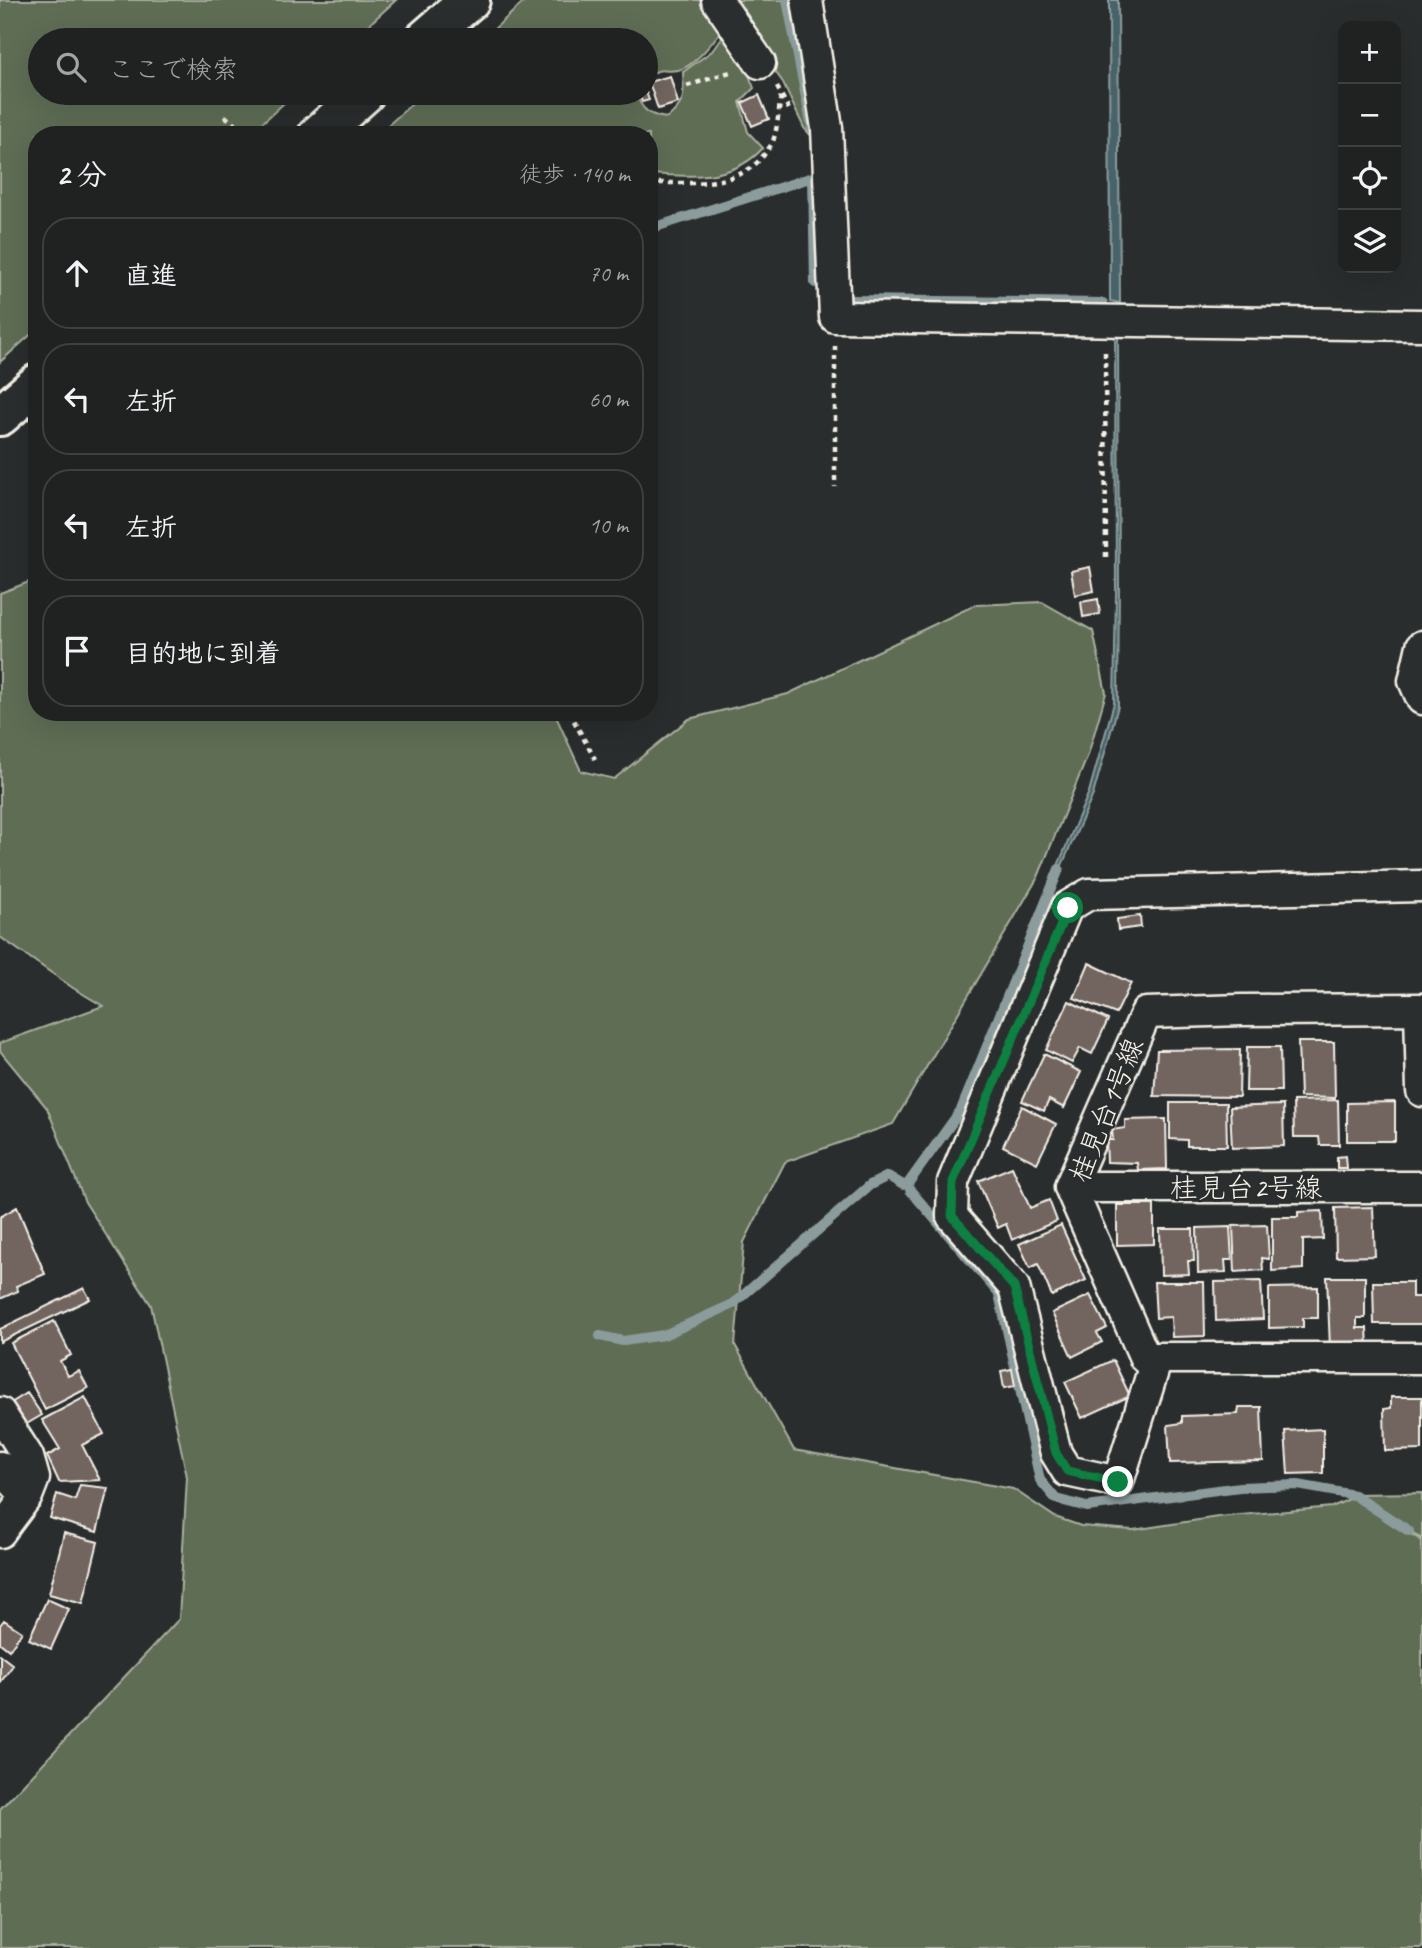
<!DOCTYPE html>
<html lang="ja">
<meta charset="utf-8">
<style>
:root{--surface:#202222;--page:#2d2f2f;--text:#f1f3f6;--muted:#a2a4a5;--line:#3d3f40}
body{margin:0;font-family:Caveat,"Klee One",sans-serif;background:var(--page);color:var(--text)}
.controls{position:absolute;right:21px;top:21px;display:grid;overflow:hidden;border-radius:14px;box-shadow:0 7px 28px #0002}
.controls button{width:63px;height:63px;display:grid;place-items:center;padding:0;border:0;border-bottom:2px solid var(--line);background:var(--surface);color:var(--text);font:35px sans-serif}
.stop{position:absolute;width:21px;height:21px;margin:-16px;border:5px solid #0b8043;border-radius:50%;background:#fff}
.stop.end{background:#0b8043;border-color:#fff;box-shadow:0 2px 7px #0008}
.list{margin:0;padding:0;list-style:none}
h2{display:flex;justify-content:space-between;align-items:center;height:91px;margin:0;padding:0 28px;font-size:30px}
h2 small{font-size:23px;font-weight:400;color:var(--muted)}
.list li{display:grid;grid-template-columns:46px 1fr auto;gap:21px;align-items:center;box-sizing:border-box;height:112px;margin:0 14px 14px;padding:0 14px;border:2px solid var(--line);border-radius:28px}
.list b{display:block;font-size:26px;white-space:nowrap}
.list em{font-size:23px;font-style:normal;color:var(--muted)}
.icon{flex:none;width:38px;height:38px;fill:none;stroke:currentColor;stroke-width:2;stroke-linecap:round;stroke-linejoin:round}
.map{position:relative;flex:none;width:1422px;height:1948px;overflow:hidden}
.search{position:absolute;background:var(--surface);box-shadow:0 7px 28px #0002;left:28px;top:28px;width:630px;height:77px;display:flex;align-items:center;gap:18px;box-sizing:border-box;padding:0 24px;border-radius:38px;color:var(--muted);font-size:26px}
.panel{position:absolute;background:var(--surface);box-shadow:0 7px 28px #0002;left:28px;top:126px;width:630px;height:595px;border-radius:28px}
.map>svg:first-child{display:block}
.green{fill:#5f6d55;stroke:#aaaf9e;stroke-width:2}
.water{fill:#466469;stroke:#8c9c9c;stroke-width:2}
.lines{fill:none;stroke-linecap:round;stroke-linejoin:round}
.stream{stroke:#8c9c9c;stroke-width:10}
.building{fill:#72655f;stroke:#f4f1e8;stroke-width:2}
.street-casing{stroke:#f4f1e8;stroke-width:35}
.primary-casing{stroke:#f4f1e8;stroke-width:44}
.path{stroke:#f4f1e8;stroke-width:4.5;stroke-dasharray:5 5;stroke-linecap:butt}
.street{stroke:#2a2d2e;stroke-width:30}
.primary{stroke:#2a2d2e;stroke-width:38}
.route{stroke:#0b8043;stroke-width:9}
.labels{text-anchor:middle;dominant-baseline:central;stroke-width:5;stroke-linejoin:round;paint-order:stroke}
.street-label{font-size:28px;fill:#f4f1e8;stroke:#2a2d2e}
</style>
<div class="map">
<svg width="1422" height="1948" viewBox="0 0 1422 1948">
<rect width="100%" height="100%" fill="#2a2d2e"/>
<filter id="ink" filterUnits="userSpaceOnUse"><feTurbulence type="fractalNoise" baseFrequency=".0143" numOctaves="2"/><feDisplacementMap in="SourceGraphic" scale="14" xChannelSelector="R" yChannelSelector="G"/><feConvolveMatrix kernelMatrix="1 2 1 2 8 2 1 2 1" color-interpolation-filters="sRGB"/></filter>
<g filter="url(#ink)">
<!-- green -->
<path class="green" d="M0,0H396L352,40H40V93H295L249,135H37V329L0,362Z
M526,0H709L727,23C717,37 695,67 678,70C660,73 663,65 646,78V40H482Z
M724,0H795L814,139L804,128L782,81Z
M730,28L754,88L740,102L748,132L763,148C732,182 691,176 649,174V135H377L424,93H636C641,110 650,116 667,118C686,103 684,95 683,72L712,51Z
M37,579V712H554L581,771L614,779L689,719L788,694L975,605L1042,602L1093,631L1106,693L1088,755L1038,877L893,1124L785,1162L744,1242L735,1345L794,1450L1013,1489L1055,1517L1081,1526L1133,1530L1218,1517L1332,1507L1354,1497L1422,1541V1948H0V1809L179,1619L187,1477L151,1305L85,1202L47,1108L0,1051V1043L103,1006L73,988L0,937V593Z
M1422,1493V1539L1356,1494Z"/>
<!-- water -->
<path class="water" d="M1109,0H1118L1120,303L1110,301Z
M1115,335H1118L1119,589L1118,706L1093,795L1055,881L1054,875L1089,792L1114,703L1116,592Z"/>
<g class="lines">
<!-- stream -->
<path class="stream" d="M787,0L812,128
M649,229L813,177L815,283
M850,300L1103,303
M907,1185L961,1110L1059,869
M910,1190L999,1294L1040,1480L1056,1499L1087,1507L1240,1487L1298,1485L1354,1495L1409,1531
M600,1336L623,1341L664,1335L733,1304L870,1185L888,1176L903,1185"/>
</g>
<!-- building -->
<path class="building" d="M670,76L678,103L658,109L649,82Z
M646,92L649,100L642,102L639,94Z
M759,95L769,119L752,126L742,103Z
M1090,567L1094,591L1075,595L1071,571Z
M1098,599L1100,614L1083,617L1081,602Z
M1140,916L1141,927L1118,930L1117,919Z
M1089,963L1131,983L1116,1014L1074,998Z
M1069,1001L1108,1020L1092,1054L1080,1048L1072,1063L1046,1050Z
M1298,1042H1334L1335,1098L1300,1097Z
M1247,1047H1280L1281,1091H1246Z
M1240,1049L1239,1097L1154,1096L1157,1050Z
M1044,1054L1081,1072L1064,1108L1049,1100L1044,1111L1022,1101Z
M1338,1100L1339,1145H1320L1319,1137H1294L1293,1101Z
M1395,1102V1141H1347V1103Z
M1170,1103H1226L1227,1146H1187V1140L1170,1139Z
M1283,1105L1284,1146L1232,1148L1230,1107Z
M1022,1106L1056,1124L1037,1163L1003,1146Z
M1166,1119L1167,1169L1138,1170L1137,1163L1107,1162L1106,1140H1113L1112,1130L1125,1128V1120Z
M1345,1156L1346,1168H1337V1157Z
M1012,1167L1030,1208L1049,1200L1057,1221L1012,1240L1006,1224L998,1228L978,1181Z
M1117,1205H1154V1244L1117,1245Z
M17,1207L45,1274L16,1286L18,1291L0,1299V1217Z
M1373,1207L1375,1256L1336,1257L1335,1208Z
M1322,1211L1323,1239L1303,1240V1269L1272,1271V1217H1298V1212Z
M1061,1225L1086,1280L1052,1296L1038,1264L1030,1268L1019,1244Z
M1267,1225L1269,1259L1262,1258L1263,1270L1235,1272L1233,1226Z
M1230,1227L1232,1260H1225L1226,1272L1198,1273L1197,1228Z
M1160,1229H1193L1194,1261H1188L1189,1274L1161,1275Z
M1327,1277H1365V1318H1357V1328H1367L1368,1347H1330Z
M1261,1281L1263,1319L1216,1321L1215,1282Z
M1154,1282H1204L1205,1336L1172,1337L1171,1317L1156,1318Z
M1373,1282H1412V1297H1422V1324H1374Z
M1318,1287V1318H1303V1327L1269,1328V1288Z
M84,1288L90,1299L0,1342V1329Z
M1090,1295L1107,1328L1097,1333L1102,1342L1072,1357L1052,1313Z
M54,1321L71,1355L60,1361L68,1376L79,1371L88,1388L45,1410L11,1343Z
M1113,1360L1130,1396L1082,1418L1065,1382Z
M1012,1369L1015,1386L1004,1388L1001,1371Z
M27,1393L42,1415L25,1425L11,1403Z
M85,1397L104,1434L82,1445L100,1480L59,1482L47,1456L60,1449L42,1420Z
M1391,1397H1422V1450L1385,1451L1384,1409L1391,1408Z
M1239,1407H1261L1263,1461L1170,1463L1168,1425L1182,1423V1416L1238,1414Z
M1323,1429V1473L1288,1474L1285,1431Z
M80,1485L108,1488L97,1532L50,1518L57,1494L75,1500Z
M64,1533L98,1542L83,1603L49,1594Z
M47,1599L69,1609L51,1649L29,1639Z
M4,1620L22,1632L9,1650L0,1643V1625Z
M0,1655L13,1665L0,1683Z"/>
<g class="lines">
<!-- street casing -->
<g class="street-casing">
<path id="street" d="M717,0L760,63
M807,0L827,128L835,317L1422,325
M1422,646L1414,681L1422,699
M1420,1009L1422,1091
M1422,1009L1242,1010L1146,1013L1070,1187L1145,1358H1422
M1070,1187H1422
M1157,1358L1118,1482L1067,1471L1056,1453L1014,1287L952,1216L953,1182L1067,907L1089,894L1422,886
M0,1413L28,1457L34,1478L27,1496
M0,1467L27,1496L0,1532"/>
</g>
<!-- primary casing -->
<g class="primary-casing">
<path id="primary" d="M424,40L470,0
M318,135L365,93
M0,416L37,384"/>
</g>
<!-- path -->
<path class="path" d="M687,86L730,72
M777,87L791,113
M225,116L247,135
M649,183C690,182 740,190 766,152C769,148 773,143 774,138C778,124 779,109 781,94
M835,346V487
M1105,352L1106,558
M569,712L595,759"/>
<!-- street -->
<use href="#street" class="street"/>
<!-- primary -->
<use href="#primary" class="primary"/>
</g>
</g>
<g class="lines" filter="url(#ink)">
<!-- route -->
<path class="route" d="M1068,908L953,1182L952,1216L1014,1287L1056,1453L1067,1471L1118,1482"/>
</g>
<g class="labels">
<!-- street labels -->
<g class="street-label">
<text transform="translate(1106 1110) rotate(-68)">桂見台1号線</text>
<text x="1246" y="1187">桂見台2号線</text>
</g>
</g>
</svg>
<div class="controls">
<button>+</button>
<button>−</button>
<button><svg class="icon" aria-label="locate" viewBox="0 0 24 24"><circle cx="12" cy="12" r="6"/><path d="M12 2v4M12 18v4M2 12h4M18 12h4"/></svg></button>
<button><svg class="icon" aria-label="layers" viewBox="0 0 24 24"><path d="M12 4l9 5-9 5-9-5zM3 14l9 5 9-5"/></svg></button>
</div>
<div class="stop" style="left:1068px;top:908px"></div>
<div class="stop end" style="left:1118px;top:1482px"></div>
<div class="search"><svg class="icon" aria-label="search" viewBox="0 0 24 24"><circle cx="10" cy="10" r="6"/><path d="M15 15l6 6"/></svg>ここで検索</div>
<section class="panel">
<h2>2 分<small>徒歩 · 140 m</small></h2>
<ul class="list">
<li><svg class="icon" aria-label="ahead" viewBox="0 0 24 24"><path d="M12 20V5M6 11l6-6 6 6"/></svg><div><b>直進</b></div><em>70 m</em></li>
<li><svg class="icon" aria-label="left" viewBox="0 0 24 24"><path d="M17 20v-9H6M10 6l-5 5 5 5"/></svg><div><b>左折</b></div><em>60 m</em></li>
<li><svg class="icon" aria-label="left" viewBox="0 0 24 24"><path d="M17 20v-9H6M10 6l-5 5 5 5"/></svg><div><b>左折</b></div><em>10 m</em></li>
<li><svg class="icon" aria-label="arrive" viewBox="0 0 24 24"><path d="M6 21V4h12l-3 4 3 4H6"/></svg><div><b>目的地に到着</b></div></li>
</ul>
</section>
</div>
